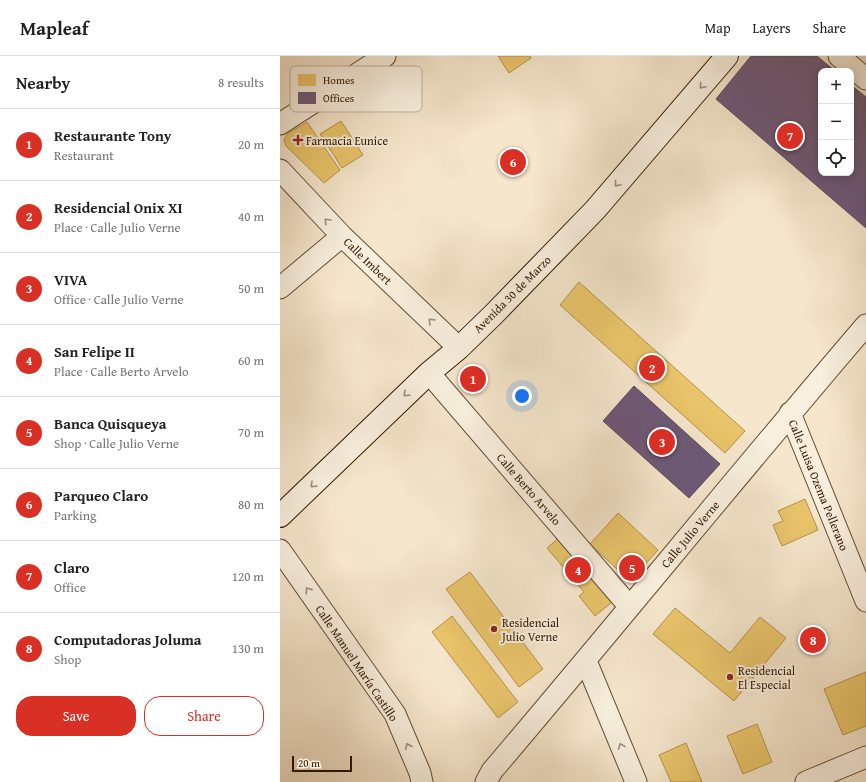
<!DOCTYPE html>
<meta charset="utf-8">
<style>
:root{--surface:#fff;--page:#f6f6f6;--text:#202124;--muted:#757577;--line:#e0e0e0;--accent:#d93025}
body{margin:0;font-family:"Gentium Book Plus",serif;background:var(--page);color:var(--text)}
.controls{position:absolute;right:12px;top:12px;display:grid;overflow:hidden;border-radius:8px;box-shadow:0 2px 10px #0003}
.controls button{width:36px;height:36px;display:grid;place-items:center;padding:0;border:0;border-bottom:1px solid var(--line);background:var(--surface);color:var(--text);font:20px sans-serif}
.scale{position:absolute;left:12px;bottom:10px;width:60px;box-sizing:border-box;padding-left:4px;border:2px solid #341a01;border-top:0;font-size:11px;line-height:14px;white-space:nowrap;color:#341a01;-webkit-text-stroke:3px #f8efde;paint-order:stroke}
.you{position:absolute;left:242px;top:340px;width:14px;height:14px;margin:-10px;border:3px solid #fff;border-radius:50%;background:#1a73e8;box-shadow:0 0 0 6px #1a73e833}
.badge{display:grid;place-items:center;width:26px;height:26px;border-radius:50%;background:var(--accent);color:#fff;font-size:13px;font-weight:700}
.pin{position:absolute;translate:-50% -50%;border:2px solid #fff;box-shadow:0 1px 4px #0006}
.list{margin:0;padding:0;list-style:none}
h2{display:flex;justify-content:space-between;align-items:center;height:52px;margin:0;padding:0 16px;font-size:17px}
h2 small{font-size:13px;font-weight:400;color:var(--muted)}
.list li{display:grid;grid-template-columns:26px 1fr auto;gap:12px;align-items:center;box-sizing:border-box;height:72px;padding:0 16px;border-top:1px solid var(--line)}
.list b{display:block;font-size:15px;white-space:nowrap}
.list p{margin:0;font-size:13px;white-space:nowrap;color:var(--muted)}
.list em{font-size:13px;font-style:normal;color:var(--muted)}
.actions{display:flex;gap:8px;padding:12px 16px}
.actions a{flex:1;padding:9px 0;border:1px solid var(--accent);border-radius:16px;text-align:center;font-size:14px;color:var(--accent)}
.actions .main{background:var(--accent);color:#fff}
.icon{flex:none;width:22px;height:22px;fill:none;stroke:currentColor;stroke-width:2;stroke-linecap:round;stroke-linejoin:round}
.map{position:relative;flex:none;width:586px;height:726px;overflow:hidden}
header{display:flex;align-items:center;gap:24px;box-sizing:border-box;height:56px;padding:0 20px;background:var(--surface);border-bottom:1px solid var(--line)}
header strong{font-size:19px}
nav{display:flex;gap:22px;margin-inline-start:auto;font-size:14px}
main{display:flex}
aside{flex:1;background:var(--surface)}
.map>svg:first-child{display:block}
.homes{fill:#e9c46a;stroke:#b3914a}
.offices{fill:#6d597a;stroke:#5c4656}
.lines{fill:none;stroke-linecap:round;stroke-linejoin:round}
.minor-casing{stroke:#644d34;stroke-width:23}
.secondary-casing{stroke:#341a01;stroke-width:24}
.minor{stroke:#f8efde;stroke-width:21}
.secondary{stroke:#f8efde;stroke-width:22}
.oneway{stroke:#a08f7b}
.poi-dot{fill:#8f2418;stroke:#f8efde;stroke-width:1.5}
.labels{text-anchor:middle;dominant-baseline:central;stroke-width:4;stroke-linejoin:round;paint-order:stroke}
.poi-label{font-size:12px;fill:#341a01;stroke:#f8efde;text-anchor:start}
.street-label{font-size:12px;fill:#341a01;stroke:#f8efde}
.key{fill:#f8efde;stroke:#bdaf9c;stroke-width:1}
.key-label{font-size:11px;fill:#341a01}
</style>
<header>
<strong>Mapleaf</strong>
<nav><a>Map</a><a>Layers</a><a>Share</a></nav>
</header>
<main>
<aside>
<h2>Nearby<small>8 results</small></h2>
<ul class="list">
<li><span class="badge">1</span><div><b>Restaurante Tony</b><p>Restaurant</p></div><em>20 m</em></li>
<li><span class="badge">2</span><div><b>Residencial Onix XI</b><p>Place · Calle Julio Verne</p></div><em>40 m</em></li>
<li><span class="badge">3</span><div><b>VIVA</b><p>Office · Calle Julio Verne</p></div><em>50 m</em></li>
<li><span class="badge">4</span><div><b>San Felipe II</b><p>Place · Calle Berto Arvelo</p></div><em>60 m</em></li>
<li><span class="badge">5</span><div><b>Banca Quisqueya</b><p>Shop · Calle Julio Verne</p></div><em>70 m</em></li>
<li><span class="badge">6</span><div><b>Parqueo Claro</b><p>Parking</p></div><em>80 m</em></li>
<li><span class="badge">7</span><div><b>Claro</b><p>Office</p></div><em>120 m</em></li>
<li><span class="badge">8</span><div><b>Computadoras Joluma</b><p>Shop</p></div><em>130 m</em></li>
</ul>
<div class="actions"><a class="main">Save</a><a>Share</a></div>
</aside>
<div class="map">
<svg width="586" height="726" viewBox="0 0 586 726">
<rect width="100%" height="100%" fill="#f5e6cc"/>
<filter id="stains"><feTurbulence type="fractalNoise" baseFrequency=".005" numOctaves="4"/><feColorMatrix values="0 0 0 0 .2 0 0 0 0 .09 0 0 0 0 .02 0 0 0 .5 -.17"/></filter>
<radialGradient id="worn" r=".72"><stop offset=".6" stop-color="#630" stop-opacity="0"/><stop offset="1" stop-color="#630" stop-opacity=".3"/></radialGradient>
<!-- homes -->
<path class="homes" d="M218,0H250L251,2L229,17Z
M61,65L83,99L62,112L40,78Z
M27,66L60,114L44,127L6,90L4,84L7,78Z
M299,226L465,375L445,397L280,249Z
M525,443L538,474L502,490L493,469L503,465L498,455Z
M338,457L378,494L350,525L310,488Z
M282,479L336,543L315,560L299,540L304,536L267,492Z
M190,516L263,613L239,631L166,533Z
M395,552L450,597L480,561L506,582L454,645L373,578Z
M172,560L238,646L218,662L152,576Z
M586,616V670L563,679L544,633Z
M477,668L492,706L463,718L447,680Z
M406,687L422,726H391L379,699Z"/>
<!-- offices -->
<path class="offices" d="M471,0H537L555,15H541V117H571V29L586,41V172L436,43Z
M354,330L440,408L409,442L323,365Z"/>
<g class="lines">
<!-- minor casing -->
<g class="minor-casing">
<path id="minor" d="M559,0L586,23
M0,68L105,0
M0,114L62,180L179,292
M0,232L62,180
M149,317L349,550
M510,357L586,545
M0,494L115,658L140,717L142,726
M306,605L356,726
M206,726L212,715C338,567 460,416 586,269
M526,726L586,701"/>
</g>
<!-- secondary casing -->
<g class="secondary-casing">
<path id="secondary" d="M0,460L149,317L179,292L214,258L315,154L447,0"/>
</g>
<!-- minor -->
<use href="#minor" class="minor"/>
<!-- secondary -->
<use href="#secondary" class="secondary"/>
</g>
<!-- one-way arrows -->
<defs><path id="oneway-chevron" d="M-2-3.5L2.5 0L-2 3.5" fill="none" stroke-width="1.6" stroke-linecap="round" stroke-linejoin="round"/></defs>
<g class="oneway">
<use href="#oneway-chevron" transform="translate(422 30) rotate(131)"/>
<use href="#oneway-chevron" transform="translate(337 128) rotate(131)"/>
<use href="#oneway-chevron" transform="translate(47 165) rotate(-133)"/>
<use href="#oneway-chevron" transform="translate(151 265) rotate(-136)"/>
<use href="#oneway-chevron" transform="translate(126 338) rotate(136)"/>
<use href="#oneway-chevron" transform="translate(33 429) rotate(136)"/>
<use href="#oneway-chevron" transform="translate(28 534) rotate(-125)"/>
<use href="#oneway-chevron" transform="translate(128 690) rotate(-113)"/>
<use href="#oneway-chevron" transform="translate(341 690) rotate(-112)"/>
</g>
<!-- markers -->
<g class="poi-dot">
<path d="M16 78h4v4h4v4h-4v4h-4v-4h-4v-4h4z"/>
<circle cx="214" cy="573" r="4"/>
<circle cx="450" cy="621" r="4"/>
</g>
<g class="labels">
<!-- poi labels -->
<g class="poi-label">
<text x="26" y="84">Farmacia Eunice</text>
<text x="222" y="566">Residencial<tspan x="222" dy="14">Julio Verne</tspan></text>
<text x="458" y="614">Residencial<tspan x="458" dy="14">El Especial</tspan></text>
</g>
<!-- street labels -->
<g class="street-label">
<text transform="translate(88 205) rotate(44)">Calle Imbert</text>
<text transform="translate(232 238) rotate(-45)">Avenida 30 de Marzo</text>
<text transform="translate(539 429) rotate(68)">Calle Luisa Ozema Pellerano</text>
<text transform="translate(249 433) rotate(49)">Calle Berto Arvelo</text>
<text transform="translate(410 478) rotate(-50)">Calle Julio Verne</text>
<text transform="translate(77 607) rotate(56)">Calle Manuel María Castillo</text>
</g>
</g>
<!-- legend -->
<rect x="10" y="10" width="132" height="46" rx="6" class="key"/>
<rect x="18" y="18" width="18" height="12" fill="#e9c46a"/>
<rect x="18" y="36" width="18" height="12" fill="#6d597a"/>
<g class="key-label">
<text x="43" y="28">Homes</text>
<text x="43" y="46">Offices</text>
</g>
<rect width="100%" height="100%" filter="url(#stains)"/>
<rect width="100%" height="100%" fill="url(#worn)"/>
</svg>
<div class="controls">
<button>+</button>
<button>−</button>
<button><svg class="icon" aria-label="locate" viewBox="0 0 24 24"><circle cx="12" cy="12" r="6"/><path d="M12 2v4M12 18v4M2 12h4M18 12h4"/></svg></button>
</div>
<div class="scale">20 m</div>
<div class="you"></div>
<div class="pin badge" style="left:193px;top:323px">1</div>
<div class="pin badge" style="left:372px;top:312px">2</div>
<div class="pin badge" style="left:382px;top:386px">3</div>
<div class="pin badge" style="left:298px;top:514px">4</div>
<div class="pin badge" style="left:352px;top:512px">5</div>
<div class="pin badge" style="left:233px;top:106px">6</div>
<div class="pin badge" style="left:510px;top:80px">7</div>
<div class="pin badge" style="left:533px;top:584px">8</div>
</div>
</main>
